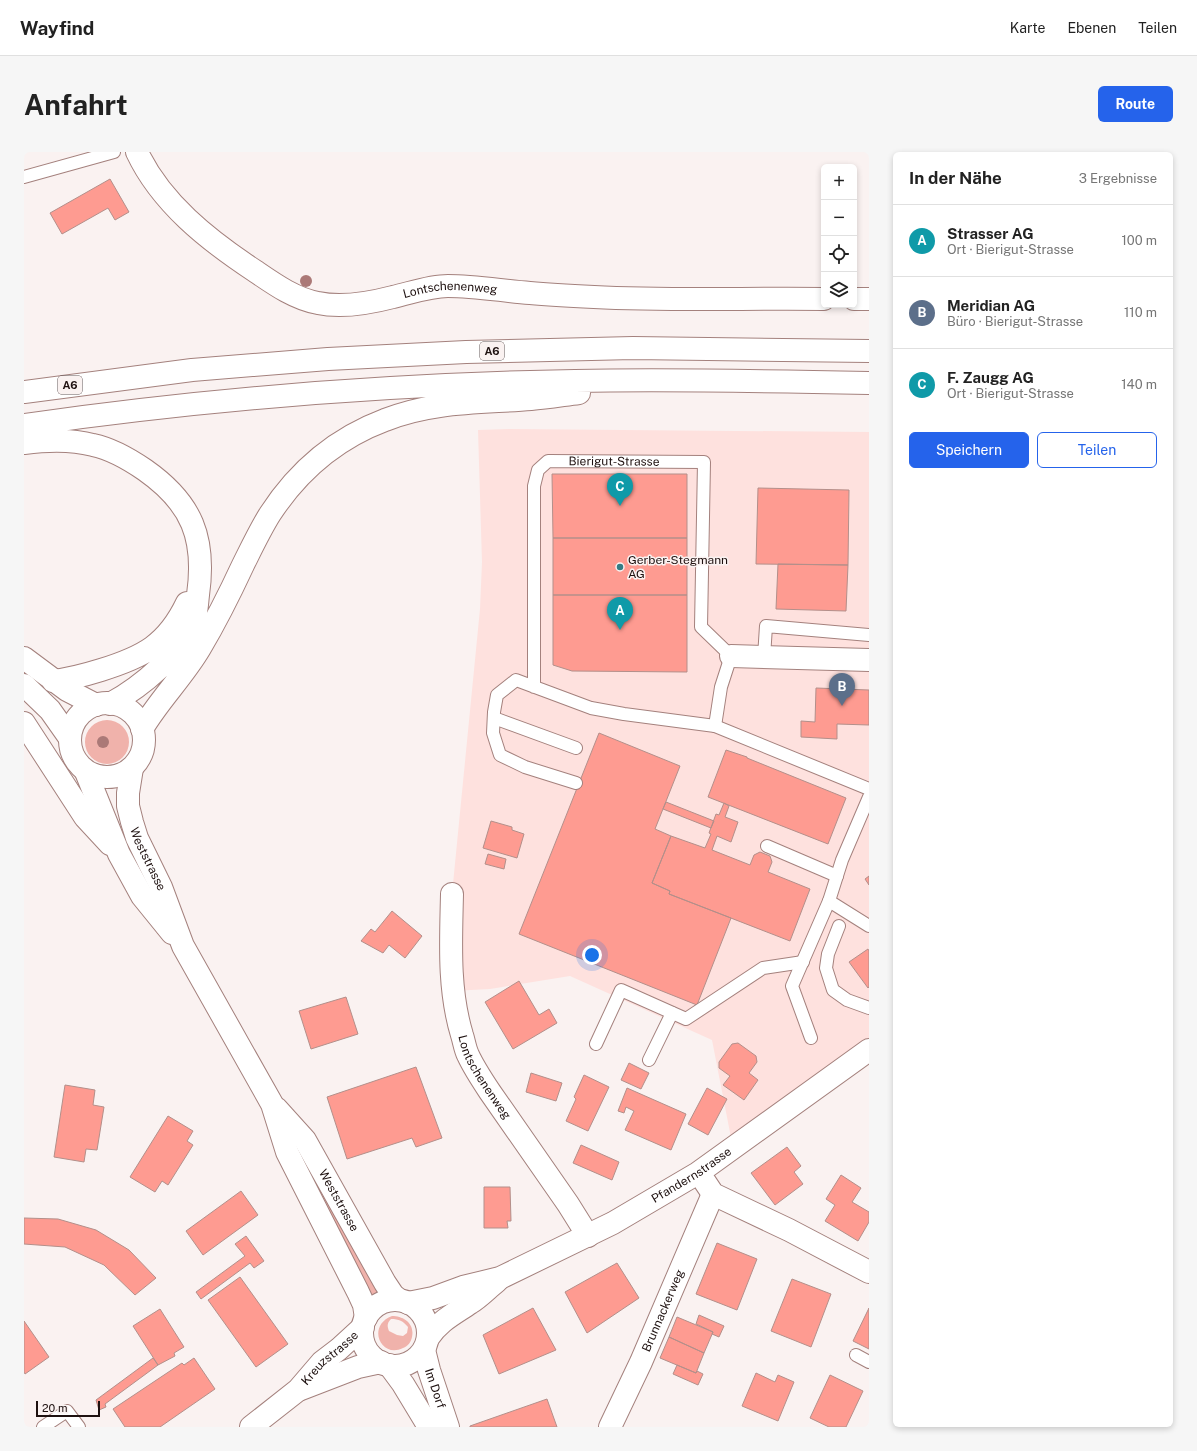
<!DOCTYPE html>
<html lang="de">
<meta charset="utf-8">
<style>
:root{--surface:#fff;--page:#f6f6f6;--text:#222;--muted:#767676;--line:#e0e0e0;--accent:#2563eb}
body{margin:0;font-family:"Public Sans",sans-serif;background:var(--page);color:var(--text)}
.controls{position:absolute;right:12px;top:12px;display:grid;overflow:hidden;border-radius:6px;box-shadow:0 2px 6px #0003}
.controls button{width:36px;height:36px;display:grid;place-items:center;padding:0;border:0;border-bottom:1px solid var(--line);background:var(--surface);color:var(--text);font:20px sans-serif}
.scale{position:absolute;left:12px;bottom:10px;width:64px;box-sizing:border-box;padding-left:4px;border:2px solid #1e1110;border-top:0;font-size:11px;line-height:14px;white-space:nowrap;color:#1e1110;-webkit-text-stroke:3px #faf2f1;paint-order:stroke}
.you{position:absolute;left:568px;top:803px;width:14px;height:14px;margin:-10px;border:3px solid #fff;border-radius:50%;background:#1a73e8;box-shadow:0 0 0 6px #1a73e833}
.badge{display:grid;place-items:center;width:26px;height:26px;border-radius:50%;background:var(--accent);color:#fff;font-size:13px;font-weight:700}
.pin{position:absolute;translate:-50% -33px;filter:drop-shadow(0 1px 2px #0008)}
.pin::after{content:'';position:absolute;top:21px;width:14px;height:12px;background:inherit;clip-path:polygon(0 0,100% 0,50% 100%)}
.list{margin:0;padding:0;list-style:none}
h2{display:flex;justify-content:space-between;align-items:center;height:52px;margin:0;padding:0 16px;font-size:17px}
h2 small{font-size:13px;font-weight:400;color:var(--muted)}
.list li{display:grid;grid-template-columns:26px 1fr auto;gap:12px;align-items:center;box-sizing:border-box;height:72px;padding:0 16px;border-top:1px solid var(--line)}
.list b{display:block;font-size:15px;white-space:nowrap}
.list p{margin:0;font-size:13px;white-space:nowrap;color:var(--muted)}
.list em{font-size:13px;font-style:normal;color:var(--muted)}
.actions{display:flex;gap:8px;padding:12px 16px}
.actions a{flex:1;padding:9px 0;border:1px solid var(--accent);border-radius:6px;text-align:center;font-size:14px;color:var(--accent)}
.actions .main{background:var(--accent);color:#fff}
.icon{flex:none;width:22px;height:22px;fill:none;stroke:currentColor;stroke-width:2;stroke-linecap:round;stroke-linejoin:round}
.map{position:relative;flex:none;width:845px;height:1275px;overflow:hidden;border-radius:6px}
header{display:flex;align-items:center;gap:24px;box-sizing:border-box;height:56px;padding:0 20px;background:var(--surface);border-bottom:1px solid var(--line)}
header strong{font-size:19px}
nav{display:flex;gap:22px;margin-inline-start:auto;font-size:14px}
.intro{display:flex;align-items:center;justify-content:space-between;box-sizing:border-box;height:96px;padding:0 24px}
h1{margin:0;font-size:28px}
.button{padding:10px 18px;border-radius:6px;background:var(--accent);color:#fff;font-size:14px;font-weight:700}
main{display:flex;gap:24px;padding:0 24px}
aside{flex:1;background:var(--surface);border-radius:6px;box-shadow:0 2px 6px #0003}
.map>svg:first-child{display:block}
.built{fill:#fee1de}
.green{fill:#f0b2ab;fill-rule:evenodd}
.building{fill:#fe9b91;stroke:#b38f8a}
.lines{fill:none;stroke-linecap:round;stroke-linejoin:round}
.lane-casing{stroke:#a4817d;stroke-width:14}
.street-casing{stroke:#a4817d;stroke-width:24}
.secondary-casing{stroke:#a4817d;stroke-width:24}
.highway-casing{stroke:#a4817d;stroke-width:24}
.lane{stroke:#fff;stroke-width:12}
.street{stroke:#fff;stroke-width:22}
.secondary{stroke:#fff;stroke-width:22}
.highway{stroke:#fff;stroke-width:22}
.tree{fill:#ab7977}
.poi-dot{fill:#347c85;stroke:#faf2f1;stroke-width:1.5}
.labels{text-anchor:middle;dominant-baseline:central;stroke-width:3;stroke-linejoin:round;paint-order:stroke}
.shield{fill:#faf2f1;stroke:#605454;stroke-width:1}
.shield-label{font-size:11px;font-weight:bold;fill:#1e1110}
.street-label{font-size:12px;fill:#1e1110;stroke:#faf2f1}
.poi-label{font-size:12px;fill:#1e1110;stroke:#faf2f1;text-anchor:start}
</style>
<header>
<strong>Wayfind</strong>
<nav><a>Karte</a><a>Ebenen</a><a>Teilen</a></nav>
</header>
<div class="intro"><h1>Anfahrt</h1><a class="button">Route</a></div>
<main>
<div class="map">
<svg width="845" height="1275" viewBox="0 0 845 1275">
<rect width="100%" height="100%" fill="#faf2f1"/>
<!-- built -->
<path class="built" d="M485,277L845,280V898L709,996L688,888L546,824L466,837L428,839V742L456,457L458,410L454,278Z"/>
<!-- green -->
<path class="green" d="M61 590a22 22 0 1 1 44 0a22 22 0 1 1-44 0Z
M262,971L355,1140V1142L349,1145L258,974Z
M368,1164C379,1164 391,1171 388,1185C387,1190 384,1194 379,1196C357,1207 342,1174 368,1164ZM367,1167C375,1167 379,1169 384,1175L383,1181L379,1184L373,1183L365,1179C363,1174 363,1171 367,1167Z"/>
<!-- building -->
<path class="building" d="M86,27L105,60L91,68L84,56L38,82L26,61Z
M528,322H663V386H529Z
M734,336L825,338L824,413L732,412Z
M529,386H663V443H529Z
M754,412L824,413L822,459L752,457Z
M529,443H663V520L548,519L529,513Z
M792,536L845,538V573L813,572V587L777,585V569L791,570Z
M575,581L656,614L631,677L647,684L628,731L646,739L645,742L707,766L673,853L495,782Z
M702,598L723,605V606L822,646L804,692L684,645Z
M642,650L690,669L687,676L639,657Z
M700,651L705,654L701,665L714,670L707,690L693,684L688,698L726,713L730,703L736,700L746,704L748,710L744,720L786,737L766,789L645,742L646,739L628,731L647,684L681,696L687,682L685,681L692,662L695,663Z
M467,669L488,675V678L500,682L493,706L459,696Z
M464,702L482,707L480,717L461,712Z
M845,724V733L841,727Z
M368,759L398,784L381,806L365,793L359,801L337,789L347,777L351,780Z
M844,797L845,799V835L844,836L825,810Z
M495,829L515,863L525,857L533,871L489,897L461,850Z
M322,845L334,882L287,897L275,859Z
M714,891L732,904L733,910L725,921L734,928L720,948L699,933L706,924L695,916V910L708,892Z
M605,911L625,921L617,937L597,928Z
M392,915L418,986L392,995L388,986L323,1007L303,945Z
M507,921L538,931L532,949L502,940Z
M560,923L585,935L564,979L542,969L552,947L550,945Z
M41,933L71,938L69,953L80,955L73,998L62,997L60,1010L30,1005Z
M603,936L662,962L647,998L601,978L610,959L602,955L600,961L594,959Z
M683,936L703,947L684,983L664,972Z
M144,964L169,979L163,989L169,993L144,1033L138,1029L131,1040L106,1025Z
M557,993L595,1010L588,1028L549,1011Z
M763,995L777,1014L770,1020L779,1032L751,1053L727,1021Z
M817,1023L837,1036L828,1050L845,1060V1070L834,1089L801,1069L811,1053L802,1047Z
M460,1035H486L487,1069H483L484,1076H460Z
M217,1039L234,1063L179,1103L162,1079Z
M0,1066L34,1067L72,1078L105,1098L132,1126L111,1143L80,1113L41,1095L0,1092Z
M222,1084L240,1109L230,1116L226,1111L177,1147L172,1140L221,1104L211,1092Z
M693,1091L733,1107L713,1158L672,1142Z
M593,1111L615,1146L563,1181L541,1140Z
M216,1125L264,1192L232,1215L184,1148Z
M768,1127L807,1142L787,1195L747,1179Z
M509,1156L532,1198L475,1222L459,1183Z
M845,1156V1197L829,1189Z
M136,1157L160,1195L150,1201L151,1204L134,1213L109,1174Z
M675,1163L700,1174L695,1185L688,1182L689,1180L672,1172Z
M653,1165L689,1180L680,1201L645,1185Z
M0,1169L25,1205L1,1222L0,1220Z
M645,1185L680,1201L672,1221L636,1206Z
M129,1206L134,1213L81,1252L82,1255L75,1258L72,1248Z
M170,1206L191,1237L136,1275H101L89,1257L158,1211L160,1213Z
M653,1213L672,1221L673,1219L679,1222L674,1233L649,1222Z
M732,1221L751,1230L754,1223L770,1230L754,1269L718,1254Z
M806,1223L839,1239L822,1275H805L786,1266Z
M523,1247L533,1275H446V1274Z"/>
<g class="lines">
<!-- lane casing -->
<g class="lane-casing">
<g id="lane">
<path d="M0,25L90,0"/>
<path d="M740,505L742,474L845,483"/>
<path id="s1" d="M510,535V334L514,318L524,309L680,310L677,475L707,504L697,535L691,574L600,562L567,556L492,528L473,543L470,560L469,581L476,603L501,615L552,631"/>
<path d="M470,566L552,596"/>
<path d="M691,574L845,637"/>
<path d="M845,645L818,708L805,749L845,774"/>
<path d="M743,694L813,724"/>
<path d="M815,774L804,802L802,816L809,838L823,848L845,856"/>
<path d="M787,886L768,834L805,749"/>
<path d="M572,892L597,838L662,867L739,816L779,810"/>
<path d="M625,908L648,861"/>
<path d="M832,1203L845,1210"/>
<path d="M19,1275L43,1259L55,1275"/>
</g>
</g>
<!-- street casing -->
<g class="street-casing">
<g id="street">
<path id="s2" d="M113,0C137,51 184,88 231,119C250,132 271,147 294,151C317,156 346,151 369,145C387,141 405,134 424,134C451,134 479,139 506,141C528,143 549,144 570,145C647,149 724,146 800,147"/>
<path d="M830,147H845"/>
<path d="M707,504L845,508"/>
<path id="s3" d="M428,742C427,789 424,837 438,883C440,889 441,897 444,903C450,916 458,928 466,940L544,1052L564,1084"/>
<path d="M681,1030L689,1042L765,1078L845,1120"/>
<path id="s4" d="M400,1198L405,1218L424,1275"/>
<path d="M365,1213L379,1232L405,1275"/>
<path id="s5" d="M586,1275L617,1210L689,1042"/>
</g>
</g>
<!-- secondary casing -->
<g class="secondary-casing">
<g id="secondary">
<path d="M0,506L43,538L72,553"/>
<path d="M0,533L26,558L45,585"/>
<circle cx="83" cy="588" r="37"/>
<path d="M0,571L61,665L86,692"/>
<path id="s6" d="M108,616L104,641V654L108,670L113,686L137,735L159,794L248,952L263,1000L334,1140L340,1153L342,1166"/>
<path d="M62,620L95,702L118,744L148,781"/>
<path id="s7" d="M253,957L281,988L361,1131L369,1143L375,1148"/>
<circle cx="371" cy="1181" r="33"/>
<path id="s8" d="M384,1151L409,1146L439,1135L476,1126L589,1071L674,1021L845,898"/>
<path d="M404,1186C415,1169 430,1162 446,1151C456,1145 464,1136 473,1129"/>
<path d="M277,1237L334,1215L357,1210"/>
<path id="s9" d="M227,1275L274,1238L298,1210L315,1197L339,1175"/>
</g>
</g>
<!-- highway casing -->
<g class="highway-casing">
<path id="highway" d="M0,240L168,218L304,207L442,200L609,196L845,199
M0,273C183,247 367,232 551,229C649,227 747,229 845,231
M0,291C23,288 47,287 69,293C88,297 105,307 121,318C168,351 182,386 174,443C173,451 173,460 170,467C159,501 117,535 86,552
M29,529C46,527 61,523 77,518C119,505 143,493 163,451
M118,577C135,548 159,525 176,496C192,469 206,441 219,413C228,395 236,378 246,362C274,319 313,286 361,268C408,249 458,251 507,247C523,246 539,243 555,241"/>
</g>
<!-- lane -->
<use href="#lane" class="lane"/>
<!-- street -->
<use href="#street" class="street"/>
<!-- secondary -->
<use href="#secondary" class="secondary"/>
<!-- highway -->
<use href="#highway" class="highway"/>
</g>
<!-- trees -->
<g class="tree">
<circle cx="282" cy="129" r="6"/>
<circle cx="79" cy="590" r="6"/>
</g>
<!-- markers -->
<circle class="poi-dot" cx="596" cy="415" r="4"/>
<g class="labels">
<!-- shield labels -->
<g class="shield">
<rect x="456" y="190" width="24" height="18" rx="3"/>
<rect x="34" y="224" width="24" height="18" rx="3"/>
</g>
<g class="shield-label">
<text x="468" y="199">A6</text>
<text x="46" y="233">A6</text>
</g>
<!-- street labels -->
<g class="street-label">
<text stroke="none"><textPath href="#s2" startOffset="375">Lontschenenweg</textPath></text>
<text stroke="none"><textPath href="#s1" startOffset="297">Bierigut-Strasse</textPath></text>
<text stroke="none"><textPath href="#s6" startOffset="95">Weststrasse</textPath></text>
<text stroke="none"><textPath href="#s3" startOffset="190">Lontschenenweg</textPath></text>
<text stroke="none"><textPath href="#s8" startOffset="313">Pfandernstrasse</textPath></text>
<text stroke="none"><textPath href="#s7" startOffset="111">Weststrasse</textPath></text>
<text stroke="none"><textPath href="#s5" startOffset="128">Brunnackerweg</textPath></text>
<text stroke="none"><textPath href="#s9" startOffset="105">Kreuzstrasse</textPath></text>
<text stroke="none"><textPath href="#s4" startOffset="40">Im Dorf</textPath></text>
</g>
<!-- poi labels -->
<g class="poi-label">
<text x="604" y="408">Gerber-Stegmann<tspan x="604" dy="14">AG</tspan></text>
</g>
</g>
</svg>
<div class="controls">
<button>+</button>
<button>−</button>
<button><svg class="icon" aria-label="locate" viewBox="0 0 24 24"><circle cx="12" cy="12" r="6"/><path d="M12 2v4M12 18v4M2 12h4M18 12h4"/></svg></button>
<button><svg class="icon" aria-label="layers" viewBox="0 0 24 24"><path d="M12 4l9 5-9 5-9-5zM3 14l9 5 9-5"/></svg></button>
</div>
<div class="scale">20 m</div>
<div class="you"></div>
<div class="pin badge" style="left:596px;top:478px;background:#0f9aa8">A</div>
<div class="pin badge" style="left:818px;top:554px;background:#5c6f8a">B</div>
<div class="pin badge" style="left:596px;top:354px;background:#0f9aa8">C</div>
</div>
<aside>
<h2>In der Nähe<small>3 Ergebnisse</small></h2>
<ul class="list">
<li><span class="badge" style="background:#0f9aa8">A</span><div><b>Strasser AG</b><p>Ort · Bierigut-Strasse</p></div><em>100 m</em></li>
<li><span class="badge" style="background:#5c6f8a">B</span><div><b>Meridian AG</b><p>Büro · Bierigut-Strasse</p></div><em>110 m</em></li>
<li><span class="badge" style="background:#0f9aa8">C</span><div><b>F. Zaugg AG</b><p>Ort · Bierigut-Strasse</p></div><em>140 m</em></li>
</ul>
<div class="actions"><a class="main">Speichern</a><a>Teilen</a></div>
</aside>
</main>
